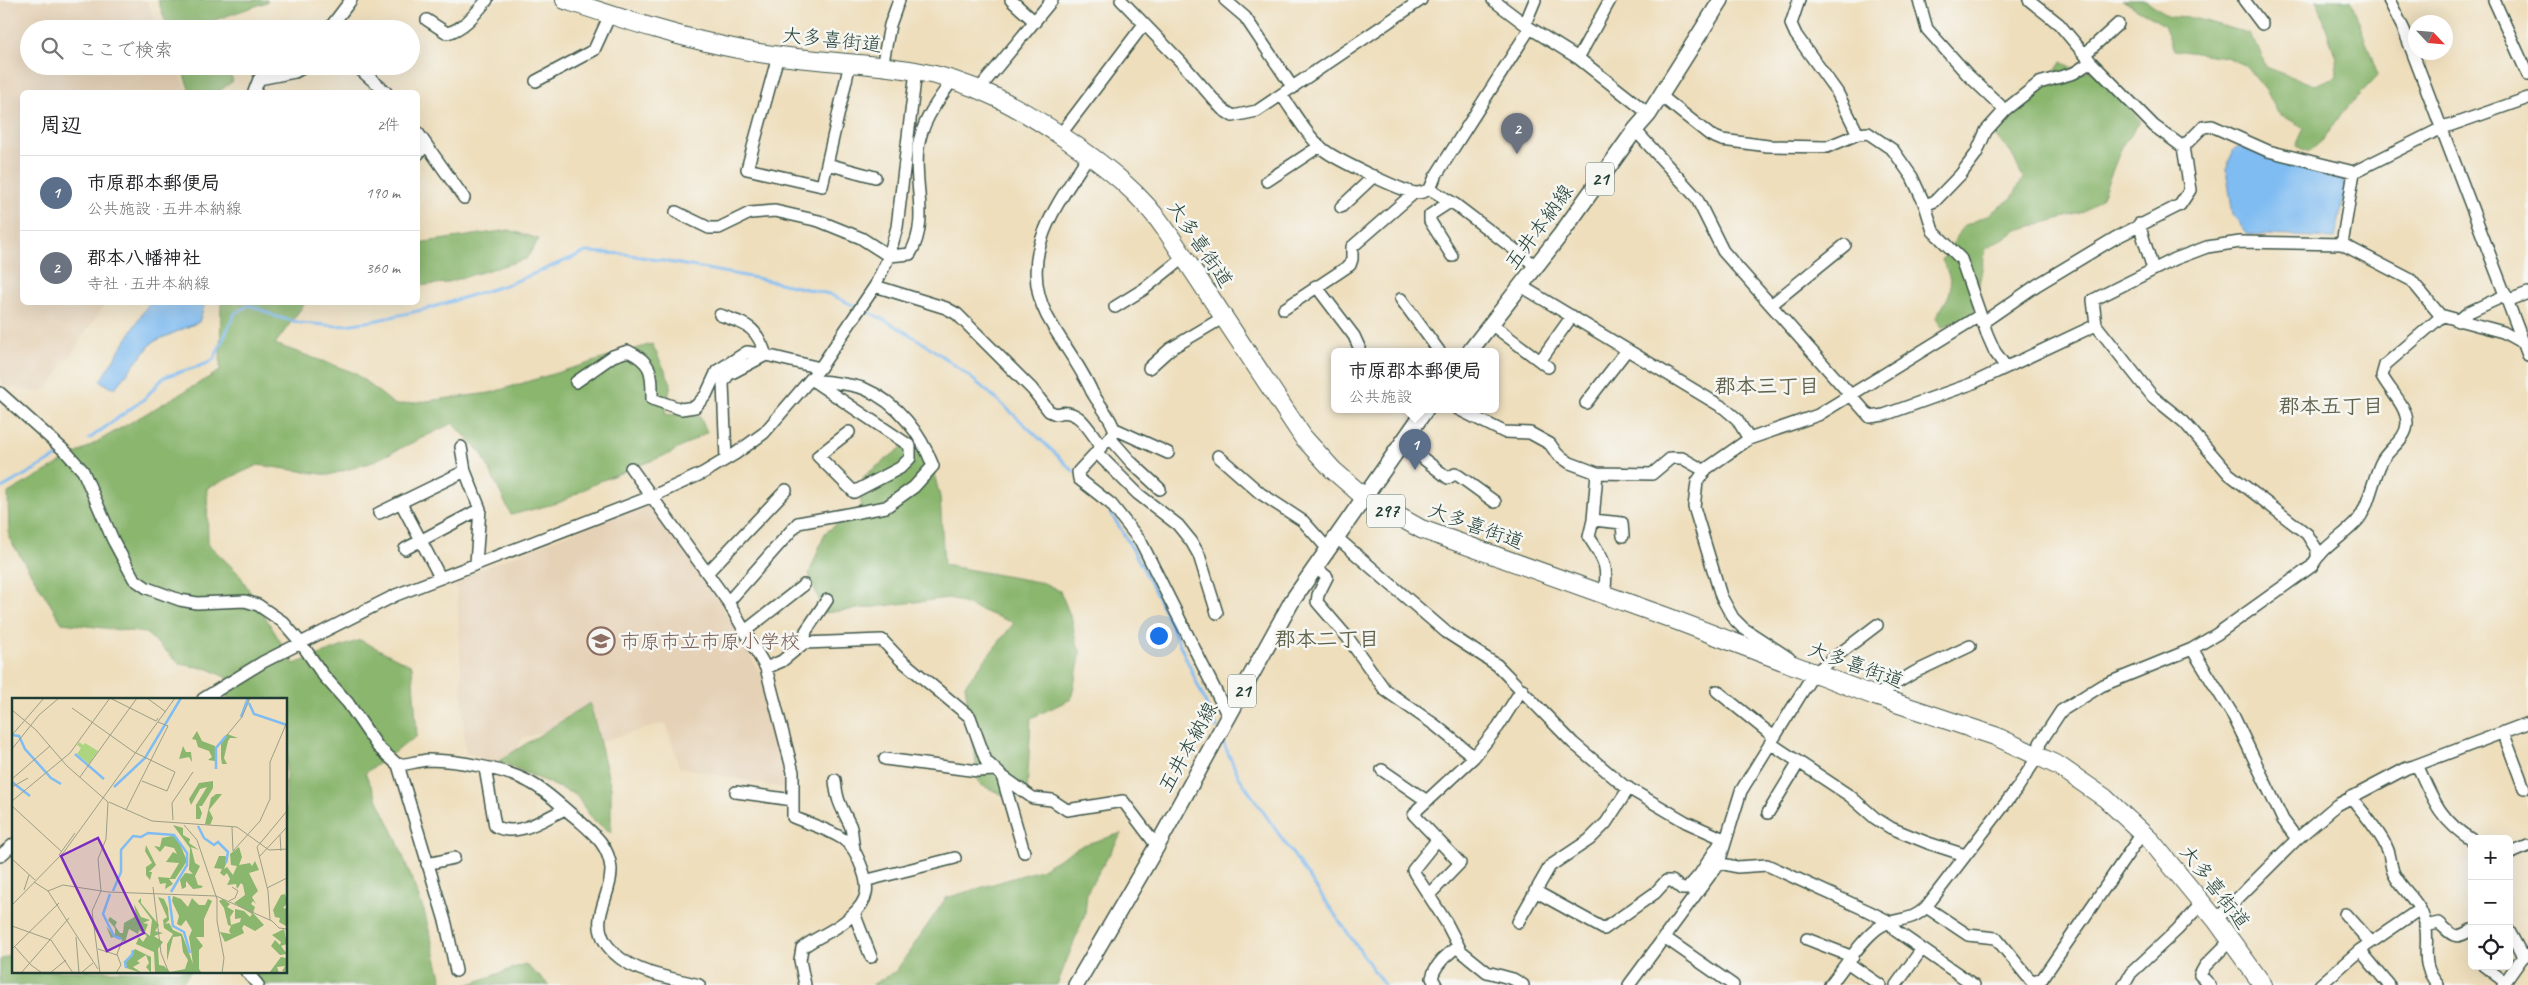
<!DOCTYPE html>
<html lang="ja">
<meta charset="utf-8">
<style>
:root{--surface:#fff;--page:#f2f2f2;--text:#202124;--muted:#757577;--line:#e0e0e0;--accent:#b45309}
body{margin:0;font-family:Caveat,"Klee One",sans-serif;background:var(--page);color:var(--text)}
.controls{position:absolute;right:15px;bottom:15px;display:grid;overflow:hidden;border-radius:8px;box-shadow:0 5px 20px #0002}
.controls button{width:45px;height:45px;display:grid;place-items:center;padding:0;border:0;border-bottom:1px solid var(--line);background:var(--surface);color:var(--text);font:25px sans-serif}
.compass{position:absolute;left:2408px;top:15px;width:45px;height:45px;border-radius:50%;background:var(--surface);box-shadow:0 5px 20px #0002;rotate:116deg}
.you{position:absolute;left:1158px;top:635px;width:18px;height:18px;margin:-12px;border:4px solid #fff;border-radius:50%;background:#1a73e8;box-shadow:0 0 0 8px #1a73e833}
.badge{display:grid;place-items:center;width:32px;height:32px;border-radius:50%;background:var(--accent);color:#fff;font-size:16px;font-weight:700}
.pin{position:absolute;translate:-50% -41px;filter:drop-shadow(0 1px 2px #0008)}
.pin::after{content:'';position:absolute;top:26px;width:18px;height:15px;background:inherit;clip-path:polygon(0 0,100% 0,50% 100%)}
.popup{position:absolute;left:1331px;top:348px;width:168px;height:65px;box-sizing:border-box;display:grid;place-content:center;border-radius:8px;background:var(--surface);filter:drop-shadow(0 1px 4px #0005);font-size:16px;white-space:nowrap;color:var(--muted)}
.popup b{font-size:19px;color:var(--text)}
.popup::after{content:'';position:absolute;left:50%;top:100%;margin-left:-10px;border:10px solid transparent;border-top-color:var(--surface)}
.list{margin:0;padding:0;list-style:none}
h2{display:flex;justify-content:space-between;align-items:center;height:65px;margin:0;padding:0 20px;font-size:21px}
h2 small{font-size:16px;font-weight:400;color:var(--muted)}
.list li{display:grid;grid-template-columns:32px 1fr auto;gap:15px;align-items:center;box-sizing:border-box;height:75px;padding:0 20px;border-top:1px solid var(--line)}
.list b{display:block;font-size:19px;white-space:nowrap}
.list p{margin:0;font-size:16px;white-space:nowrap;color:var(--muted)}
.list em{font-size:16px;font-style:normal;color:var(--muted)}
.icon{flex:none;width:28px;height:28px;fill:none;stroke:currentColor;stroke-width:2;stroke-linecap:round;stroke-linejoin:round}
.map{position:relative;flex:none;width:2528px;height:985px;overflow:hidden}
.search{position:absolute;background:var(--surface);box-shadow:0 5px 20px #0002;left:20px;top:20px;width:400px;height:55px;display:flex;align-items:center;gap:12px;box-sizing:border-box;padding:0 18px;border-radius:28px;color:var(--muted);font-size:19px}
.panel{position:absolute;background:var(--surface);box-shadow:0 5px 20px #0002;left:20px;top:90px;width:400px;height:215px;border-radius:8px}
.map>svg:first-child{display:block}
.built{fill:#e5d1b6}
.forest{fill:#8ab66e;stroke:#547a51}
.water{fill:#7fbcf2;stroke:#4f7c93}
.lines{fill:none;stroke-linecap:round;stroke-linejoin:round}
.stream{stroke:#7fbcf2;stroke-width:3}
.minor-casing{stroke:#3e5548;stroke-width:14}
.major-casing{stroke:#3e5548;stroke-width:18}
.highway-casing{stroke:#3e5548;stroke-width:20}
.minor{stroke:#fff;stroke-width:11}
.major{stroke:#fff;stroke-width:15}
.highway{stroke:#fff;stroke-width:18}
.labels{text-anchor:middle;dominant-baseline:central;stroke-width:5;stroke-linejoin:round;paint-order:stroke}
.shield{fill:#f6f6f2;stroke:#60746d;stroke-width:1}
.shield-label{font-size:19px;font-weight:bold;fill:#1f3d34}
.street-label{font-size:20px;fill:#1f3d34;stroke:#f6f6f2}
.education-label{font-size:20px;fill:#785e54;stroke:#f6f6f2;text-anchor:start}
.neighbourhood-label{font-size:21px;font-weight:bold;fill:#61624b;stroke:#f6f6f2}
.inset-river{fill:none;stroke:#7fbcf2;stroke-width:2.5}
.inset-road{fill:none;stroke:#9b9e86;stroke-width:1}
.view{fill:#7b2cbf;fill-opacity:0.15;stroke:#7b2cbf;stroke-width:2.5}
.inset-edge{fill:none;stroke:#1f3d34;stroke-width:2.5}
</style>
<div class="map">
<svg width="2528" height="985" viewBox="0 0 2528 985">
<rect width="100%" height="100%" fill="#f6f6f2"/>
<filter id="ink" filterUnits="userSpaceOnUse"><feTurbulence type="fractalNoise" baseFrequency=".02" numOctaves="2"/><feDisplacementMap in="SourceGraphic" scale="10" xChannelSelector="R" yChannelSelector="G"/><feConvolveMatrix kernelMatrix="1 2 1 2 8 2 1 2 1" color-interpolation-filters="sRGB"/></filter>
<filter id="wash" filterUnits="userSpaceOnUse"><feTurbulence type="fractalNoise" baseFrequency=".0096" numOctaves="4" result="noise"/><feDisplacementMap in="SourceGraphic" scale="20" xChannelSelector="R" yChannelSelector="G"/><feGaussianBlur stdDeviation="1.12" result="paint"/><feColorMatrix in="noise" values="0 0 0 0 0 0 0 0 0 0 0 0 0 0 0 0 0 1.4 0 .05"/><feComposite in="paint" operator="in"/></filter>
<g filter="url(#wash)">
<rect width="100%" height="100%" fill="#eedebc"/>
<!-- built -->
<path class="built" d="M0,0H146L159,29H29V66H176L188,92H22V302L106,303L48,388L39,393L5,386L0,380Z
M648,502L722,606L762,676L786,789L679,767L666,723L588,745L579,722L522,738L508,770L465,752L456,579Z"/>
<!-- forest -->
<path class="forest" d="M158,0H267V2L209,22L212,29H168Z
M2122,0H2146L2170,17L2194,18L2248,33L2258,47L2266,67L2314,85L2337,76L2336,58L2317,0H2351L2378,75L2341,114L2325,138L2309,152L2296,146L2304,128L2278,113L2267,92L2246,66L2226,57L2174,50L2164,25Z
M2062,62L2083,73L2092,70L2141,121L2123,144L2102,197L2084,212L2017,230L1986,249L1973,314L1941,328L1936,317C1952,292 1956,288 1942,260L1964,226L1988,215L2012,198L2023,178L2011,152L1994,135L1996,125L2037,90Z
M181,66H227L233,81L218,92H190Z
M509,230L539,239L526,259L445,283L418,286V243Z
M221,303H305L275,344L355,373L395,405L490,393L652,344L671,383L665,414L700,417L707,432L671,453L600,481L561,502L511,515L482,454L453,423L370,463L329,475L258,465L207,488L208,544L239,574L294,664L360,640L412,666L417,736L365,773L396,838L424,911L443,985H254L239,971H286V699H227V678L209,669L180,664L146,633L62,623L9,538L8,493L220,371Z
M909,442L931,461L940,497L944,565L1044,583L1060,591L1072,620L1076,642L1081,653L1071,699L1031,718L1027,792L1003,795L979,784L965,685L1014,623L949,598L824,613L809,574L825,533L860,507L863,477Z
M590,703L611,788V833L592,819L576,795L499,761Z
M1122,833L1087,892L1085,914L1057,985H872L896,971L946,898L1040,870L1083,845Z
M14,953V971H191L180,985H0V960Z
M525,964L549,985H467Z"/>
<!-- water -->
<path class="water" d="M2242,145L2273,159L2341,177L2346,187L2335,238L2248,234L2233,215L2226,169L2234,149Z
M149,303H205L199,322L153,342L114,389L100,381Z"/>
<g class="lines">
<!-- stream -->
<path class="stream" d="M862,309C945,347 1010,409 1074,472
M89,439L144,399L164,377L206,364L214,359L235,313L250,305L277,317L301,323L338,326L373,321L426,309L509,284L586,252L625,254L761,279L829,294L857,307
M0,489L58,456
M1110,512C1154,579 1184,655 1217,728
M1221,738L1239,777L1384,985"/>
</g>
</g>
<g filter="url(#ink)">
<g class="lines">
<!-- minor casing -->
<g class="minor-casing">
<path id="minor" d="M1011,0L1035,22
M1121,0L1181,62L1222,109L1233,116L1257,111L1421,0
M1225,0L1245,17L1293,88
M1493,0L1530,28L1578,58L1649,114
M1799,0L1791,24L1796,35L1837,92L1858,134
M1919,0L1927,29L1967,74L2005,110
M2244,0L2262,24
M2389,0L2404,30L2528,355
M2494,0L2528,75
M427,20L447,33C464,29 476,13 487,0
M1525,24L1535,0
M329,29L351,0
M2085,54L2118,24
M778,56L747,169L822,186L850,63
M1578,58L1610,0
M356,66L386,92
M882,67L890,25L899,0
M536,81L594,50L610,15
M980,88L1052,0
M254,92L259,79L295,72L306,66
M1282,96C1295,114 1307,136 1324,150C1335,159 1403,192 1416,193C1421,193 1426,191 1430,189L1435,177L1530,28
M1661,96L1710,135L1722,140L1768,146L1827,147L1858,134L1868,133L1893,150L1912,177L1925,205L1933,231L1961,259L1987,334L1995,352L2006,367
M1635,130L1696,197L1723,251L1870,417L1884,415L1971,384L2096,325
M418,133L464,198
M1060,135L1144,24
M2183,147L2203,127L2212,126L2268,151L2354,172L2440,129L2528,98
M418,154L426,145
M1089,155C1057,205 1016,255 1047,316C1061,342 1080,365 1092,392C1099,405 1112,418 1115,432L1078,472L1079,479L1111,504L1141,542L1228,716
M827,164L875,177
M1267,181L1320,146
M1430,189L1456,205L1536,266
M1450,202L1430,215V221L1452,256
M1925,205L1935,201L1961,174L1976,154L1986,131L2005,110L2039,83L2074,73L2091,62
M1341,207L1374,176
M676,212L709,228H719L750,213L775,211L819,221L861,238L889,256L910,254C930,221 913,183 918,148C922,120 938,101 953,79
M2139,224L2153,269
M2342,244L2354,172
M875,286L946,308L957,314L1032,389L1049,411L1056,414C1078,406 1089,430 1101,446
M1316,286L1354,336L1359,347
M1521,286L1724,408L1737,419L1749,439
M1401,299L1439,351
M2507,301L2528,293
M1771,305L1845,245
M1115,307L1144,289L1184,257
M1284,309L1350,265L1352,259V247L1414,193
M2458,321L2469,312L2506,295
M1982,323L2037,285L2115,238L2180,205L2190,190L2183,147L2154,126L2091,62L2059,24L2029,0
M1491,324L1548,367
M1540,361L1572,316
M1149,368L1170,349L1224,317
M576,382L613,356L628,351C653,363 652,373 652,399L681,409L695,407L706,395L717,371L747,352L766,355C756,326 748,325 720,315
M815,382L910,446V458L900,468L854,492L818,456L849,432
M0,393L67,453L83,471L113,540L134,579L147,588L180,600L197,603L245,601L258,605L283,622L301,643L323,675L348,703L378,747L398,765C408,764 418,761 428,760C456,760 507,769 531,783C548,792 561,806 576,818C593,833 609,845 611,869C612,897 588,918 607,945C627,973 669,977 699,985
M1586,403L1627,350
M1458,409L1504,432L1530,433L1550,444L1557,454L1570,463L1597,473L1652,474L1671,458H1682L1705,471
M1115,429L1168,453
M1110,438L1132,463L1160,489
M1402,442L1448,478L1455,474L1459,476L1495,502
M461,447L465,471L480,509L476,563
M1096,452L1138,494L1178,525L1191,541L1199,555L1217,613
M1218,456L1260,493L1303,521L1328,549
M726,459L723,383L728,375L766,355L820,368
M631,468L728,602L766,668L793,772V817C809,824 828,829 843,839C852,845 856,853 860,863C870,886 870,900 850,917C836,931 817,936 802,948L800,960L805,985
M1597,473L1593,520L1589,537C1604,560 1609,566 1604,594
M401,503L440,577
M379,513L465,471
M1593,520L1622,523L1623,536
M1336,537L1446,632L1497,665L1573,743L1623,785L1686,822L1726,840
M405,549L480,509
M2317,556V550L2307,534L2229,474L2184,422L2153,397L2096,325L2093,300L2175,259L2207,247L2240,242L2342,244L2411,280L2440,315L2503,332L2521,342
M1315,567L1327,577L1318,595L1317,602L1348,638L1385,690L1435,725L1474,757
M707,573L786,490
M728,602L798,523L886,507L914,487L933,466C921,434 898,403 865,389C850,383 828,382 811,380
M745,631L804,585
M804,643L806,631L827,600
M2192,649L2234,717L2283,820L2297,839
M1789,658L1743,628L1733,618L1721,596L1694,507L1697,482L1706,469L1749,439L1818,415L1979,316
M766,668L782,661L804,643L882,640L900,659L970,717L986,761L1002,776L1033,798L1052,800L1067,810L1123,801L1157,846
M1717,691L1774,737
M1875,696L1915,672L1970,646
M203,699L263,662L396,595L653,496L703,473L735,454L764,433L820,368L875,286L889,256L897,227L916,71
M2503,732L2524,788
M1770,743L1850,796L1875,818L1891,828L1928,843L1965,855
M885,759L978,771L995,770
M398,765L446,924L456,971
M2414,766L2528,723
M485,768L495,826C517,839 545,818 565,809
M1382,770L1427,801
M1002,776L1024,852
M835,780C837,802 841,806 850,825C853,832 852,841 854,848
M736,792L793,800
M2351,797C2363,813 2378,829 2387,848C2391,856 2390,866 2394,874C2402,890 2419,901 2424,919C2432,944 2417,961 2438,985
M1768,813L1799,762
M1437,840L1413,870L1415,874L1446,922L1461,951L1487,972L1513,979L1523,985
M2509,854L2528,846
M0,856L14,844
M1719,863L1737,867L1767,865L1868,911L1890,922L1896,931L1974,985
M427,864L454,858
M868,880L955,858
M1535,891L1604,929L1655,893L1666,881H1672L1682,889H1687L1700,874L1722,840
M1429,895L1460,863L1414,815L1418,809L1474,757L1498,727L1522,689
M1926,907L1968,935L1996,938L2031,981L2042,979L2143,832
M854,913L871,957
M2345,914L2370,942
M2216,920L2297,839L2337,805L2407,768L2414,766L2419,769C2433,800 2441,821 2472,840
M1518,922L1550,866L1589,840L1606,823L1629,788
M2425,926L2439,923C2453,935 2454,941 2471,930
M2509,931L2523,957
M1664,937L1733,985
M1807,939L1853,957
M2360,950L2389,985
M1848,963L1880,985
M2484,966L2505,982
M246,971L258,985
M1436,985L1432,978C1435,964 1448,954 1458,946
M1629,985L1719,863L1741,791L1814,673L1877,625
M1830,985C1844,968 1861,940 1878,928C1895,916 1910,924 1926,907L2018,787L2038,756L2040,743L2061,711L2101,686L2192,649L2217,634L2312,566C2322,547 2343,537 2357,521C2369,508 2373,477 2382,461C2389,448 2407,439 2407,423C2407,406 2390,391 2382,376L2385,365L2442,316
M1896,985L1922,949
M2124,985L2131,973L2177,930L2202,903
M2210,985L2200,975L2205,966L2230,941
M2320,985L2360,950L2420,909
M2503,985L2522,958L2528,954"/>
</g>
<!-- major casing -->
<g class="major-casing">
<path id="major" d="M1470,351L1561,234L1635,130L1649,114L1721,0
M1076,985L1157,846L1292,601L1426,409"/>
</g>
<!-- highway casing -->
<g class="highway-casing">
<path id="highway" d="M565,0C623,19 683,39 743,50C800,62 859,61 916,71C973,81 1019,107 1066,139C1106,166 1141,193 1168,233L1303,437L1333,470L1364,497L1421,529L1667,617L1875,696L1995,736L2059,766L2105,798L2151,841L2216,920L2263,985"/>
</g>
<!-- minor -->
<use href="#minor" class="minor"/>
<!-- major -->
<use href="#major" class="major"/>
<!-- highway -->
<use href="#highway" class="highway"/>
</g>
</g>
<!-- icons -->
<defs>
<g id="school-ring" transform="scale(1.4375)"><circle r="9.5" fill="#f6f6f2" stroke="#8d6e63" stroke-width="1.5"/><path d="M0-5L7-2L0 1L-7-2ZM-4 1L0 2.5L4 1V4Q0 6-4 4Z" fill="#8d6e63"/></g>
</defs>
<g fill-rule="evenodd">
<use href="#school-ring" x="601" y="641"/>
</g>
<g class="labels">
<!-- shield labels -->
<g class="shield">
<rect x="1586" y="162.5" width="28" height="33" rx="4"/>
<rect x="1367" y="494.5" width="38" height="33" rx="4"/>
<rect x="1228" y="674.5" width="28" height="33" rx="4"/>
</g>
<g class="shield-label">
<text x="1600" y="179">21</text>
<text x="1386" y="511">297</text>
<text x="1242" y="691">21</text>
</g>
<!-- street labels -->
<g class="street-label">
<text transform="translate(832 40) rotate(6)">大多喜街道</text>
<text transform="translate(1539 227) rotate(-54)">五井本納線</text>
<text transform="translate(1200 244) rotate(56)">大多喜街道</text>
<text transform="translate(1476 526) rotate(20)">大多喜街道</text>
<text transform="translate(1856 665) rotate(20)">大多喜街道</text>
<text transform="translate(1188 747) rotate(-61)">五井本納線</text>
<text transform="translate(2215 887) rotate(52)">大多喜街道</text>
</g>
<!-- education labels -->
<g class="education-label">
<text x="620" y="641">市原市立市原小学校</text>
</g>
<!-- neighbourhood labels -->
<g class="neighbourhood-label">
<text x="1767" y="386">郡本三丁目</text>
<text x="2331" y="406">郡本五丁目</text>
<text x="1327" y="639">郡本二丁目</text>
</g>
</g>
<!-- overview -->
<g transform="translate(12 698)">
<rect width="275" height="275" fill="#eedebc"/>
<path d="M67,44L71,47L73,45L86,53L77,66L65,56L69,50L65,47Z" fill="#add580"/>
<path d="M185,33L190,43L203,48V63L196,62L200,59L197,53L186,49L184,42L180,41ZM215,36L226,40H218L216,43L212,60L215,66H210L209,60V45ZM171,48L174,54H179L180,64L177,59L167,61ZM201,83V90L190,108H187L190,115L188,121H184V107L195,89L188,91L179,107L177,101L187,85ZM204,96H210L197,112L201,120L198,127L193,126L199,100ZM161,127L171,130V137L178,141L177,145L187,152L179,149L183,165L188,168L183,178L186,187L191,188L189,190L181,191L174,183V189L170,191L168,182L173,175L181,176L177,172L178,150ZM160,138L165,139L175,163L163,181H157L161,186L153,191L154,185L148,186L146,179L158,180L167,165L154,164L161,154L165,156L162,150L153,148L148,154L142,148L148,149L150,140ZM134,147L144,167L137,174H140L138,182L134,177V169L140,165L133,153ZM227,149L230,159L227,167L238,165L240,168L243,163L247,172L237,175L246,193L240,199L244,206L241,203L239,206L243,209L241,215L252,227L243,233L232,227L230,230L232,235L213,244L208,234L219,236L217,233L219,228L216,227L212,210L207,203L211,201L218,206L215,209L222,213L218,219L219,227L228,224L229,220L223,221V211L232,213L238,219L240,216L222,205L233,197L231,187L229,185L225,191L224,186L215,187L218,181L215,175L212,178L208,175L210,171L202,170L207,158H213L216,161L212,171L215,169L221,177L225,168L219,167L218,156ZM273,196L275,205L271,210L275,211L274,228L267,224L268,220L263,219L261,212L269,197ZM161,198L169,201L176,209L180,200L187,207H193L196,201L200,203L192,221V239H184L191,248L187,252V271L189,274H198L197,275H146L143,274L142,254L124,246L127,239L131,244L135,238L127,232L126,236L117,231L113,244L105,238L99,240L94,228L100,236H103V230L96,222L98,219L105,224L103,228L108,235H111L112,225L124,218L122,206L129,219L138,222L131,225L136,226L133,234L138,238L140,222L126,203L129,200V205L147,227L143,233L151,235L142,238L151,244L146,251L147,267L152,268L158,274L173,271L176,262L171,254L169,238L161,239L155,263V246L161,236L152,230L151,222L155,219L146,199L152,201L156,210L157,222L153,226L157,225L161,232L170,236L181,266L177,239L180,232L174,222L169,228L165,226L167,218L160,203ZM272,231L275,246L269,248L275,256L268,257L259,248L263,242L268,247L269,244L260,237ZM123,251L139,259V275L134,269L137,265L134,257L125,263L128,265L121,269L130,275L114,270V263ZM269,259L274,260L275,275L270,273L273,268L265,269L267,275H257Z" fill="#8ab66e"/>
<path class="inset-river" d="M237,5L242,16L275,27M229,19L236,0M0,37L7,38L13,51L39,80L49,86M63,56L92,81M204,71V50L214,38M0,84L18,98M102,89L133,60L169,0M186,128L192,140L202,147L206,144L216,154L214,165M101,193L109,174V152L121,138L129,139L136,135L162,137L175,155V167L159,194M98,196L91,216L102,238L109,241M157,198L161,228L172,234L178,255M114,270L113,264L120,257L121,252"/>
<path class="inset-road" d="M98,0L144,23L146,20M135,0L154,14M60,10L122,54L163,74L155,93L130,83M0,12L24,32L55,68L96,104L94,141L86,161L89,193L80,213L88,275M0,37L32,0M215,37L230,19L238,0M0,51L27,17L47,0M68,79L125,0M0,81L38,48M0,89L16,80M0,103L58,55L98,0M97,104L140,123L225,129L257,152L275,151M0,108L50,154M114,112L156,28L146,24M161,122L160,105L181,74M172,127L185,142L205,201V223L212,260L210,275M220,129L221,153L248,123L258,101V64L275,24M268,137L269,153M47,157L63,135M247,159L275,129M0,161L23,182M22,184L36,193L51,187L96,194L204,198L260,223L267,230L275,231M141,189L149,255L157,275M255,190L275,180M12,192L17,177M36,193L86,271M217,203L223,200L226,193L220,189M0,207L52,154L163,0M258,222L256,193L245,149L275,113M0,228L39,242L61,275M64,239L67,275M3,249L19,267L30,275M0,251L47,205M86,251L105,257M9,275L57,220M38,275L54,262M69,275L81,265M104,275L109,267L105,256L111,241"/>
<path class="view" d="M86,140L132,235L95,253L49,158Z"/>
<rect width="275" height="275" class="inset-edge"/>
</g>
</svg>
<div class="controls">
<button>+</button>
<button>−</button>
<button><svg class="icon" aria-label="locate" viewBox="0 0 24 24"><circle cx="12" cy="12" r="6"/><path d="M12 2v4M12 18v4M2 12h4M18 12h4"/></svg></button>
</div>
<svg class="compass" viewBox="-18 -18 36 36"><path d="M0-13l5 13h-10z" fill="#e53935"/><path d="M0 13l5-13h-10z" fill="#757577"/></svg>
<div class="you"></div>
<div class="pin badge" style="left:1415px;top:470px;background:#5c6f8a">1</div>
<div class="popup"><b>市原郡本郵便局</b>公共施設</div>
<div class="pin badge" style="left:1517px;top:154px;background:#6b7280">2</div>
<div class="search"><svg class="icon" aria-label="search" viewBox="0 0 24 24"><circle cx="10" cy="10" r="6"/><path d="M15 15l6 6"/></svg>ここで検索</div>
<section class="panel">
<h2>周辺<small>2件</small></h2>
<ul class="list">
<li><span class="badge" style="background:#5c6f8a">1</span><div><b>市原郡本郵便局</b><p>公共施設 · 五井本納線</p></div><em>190 m</em></li>
<li><span class="badge" style="background:#6b7280">2</span><div><b>郡本八幡神社</b><p>寺社 · 五井本納線</p></div><em>360 m</em></li>
</ul>
</section>
</div>
